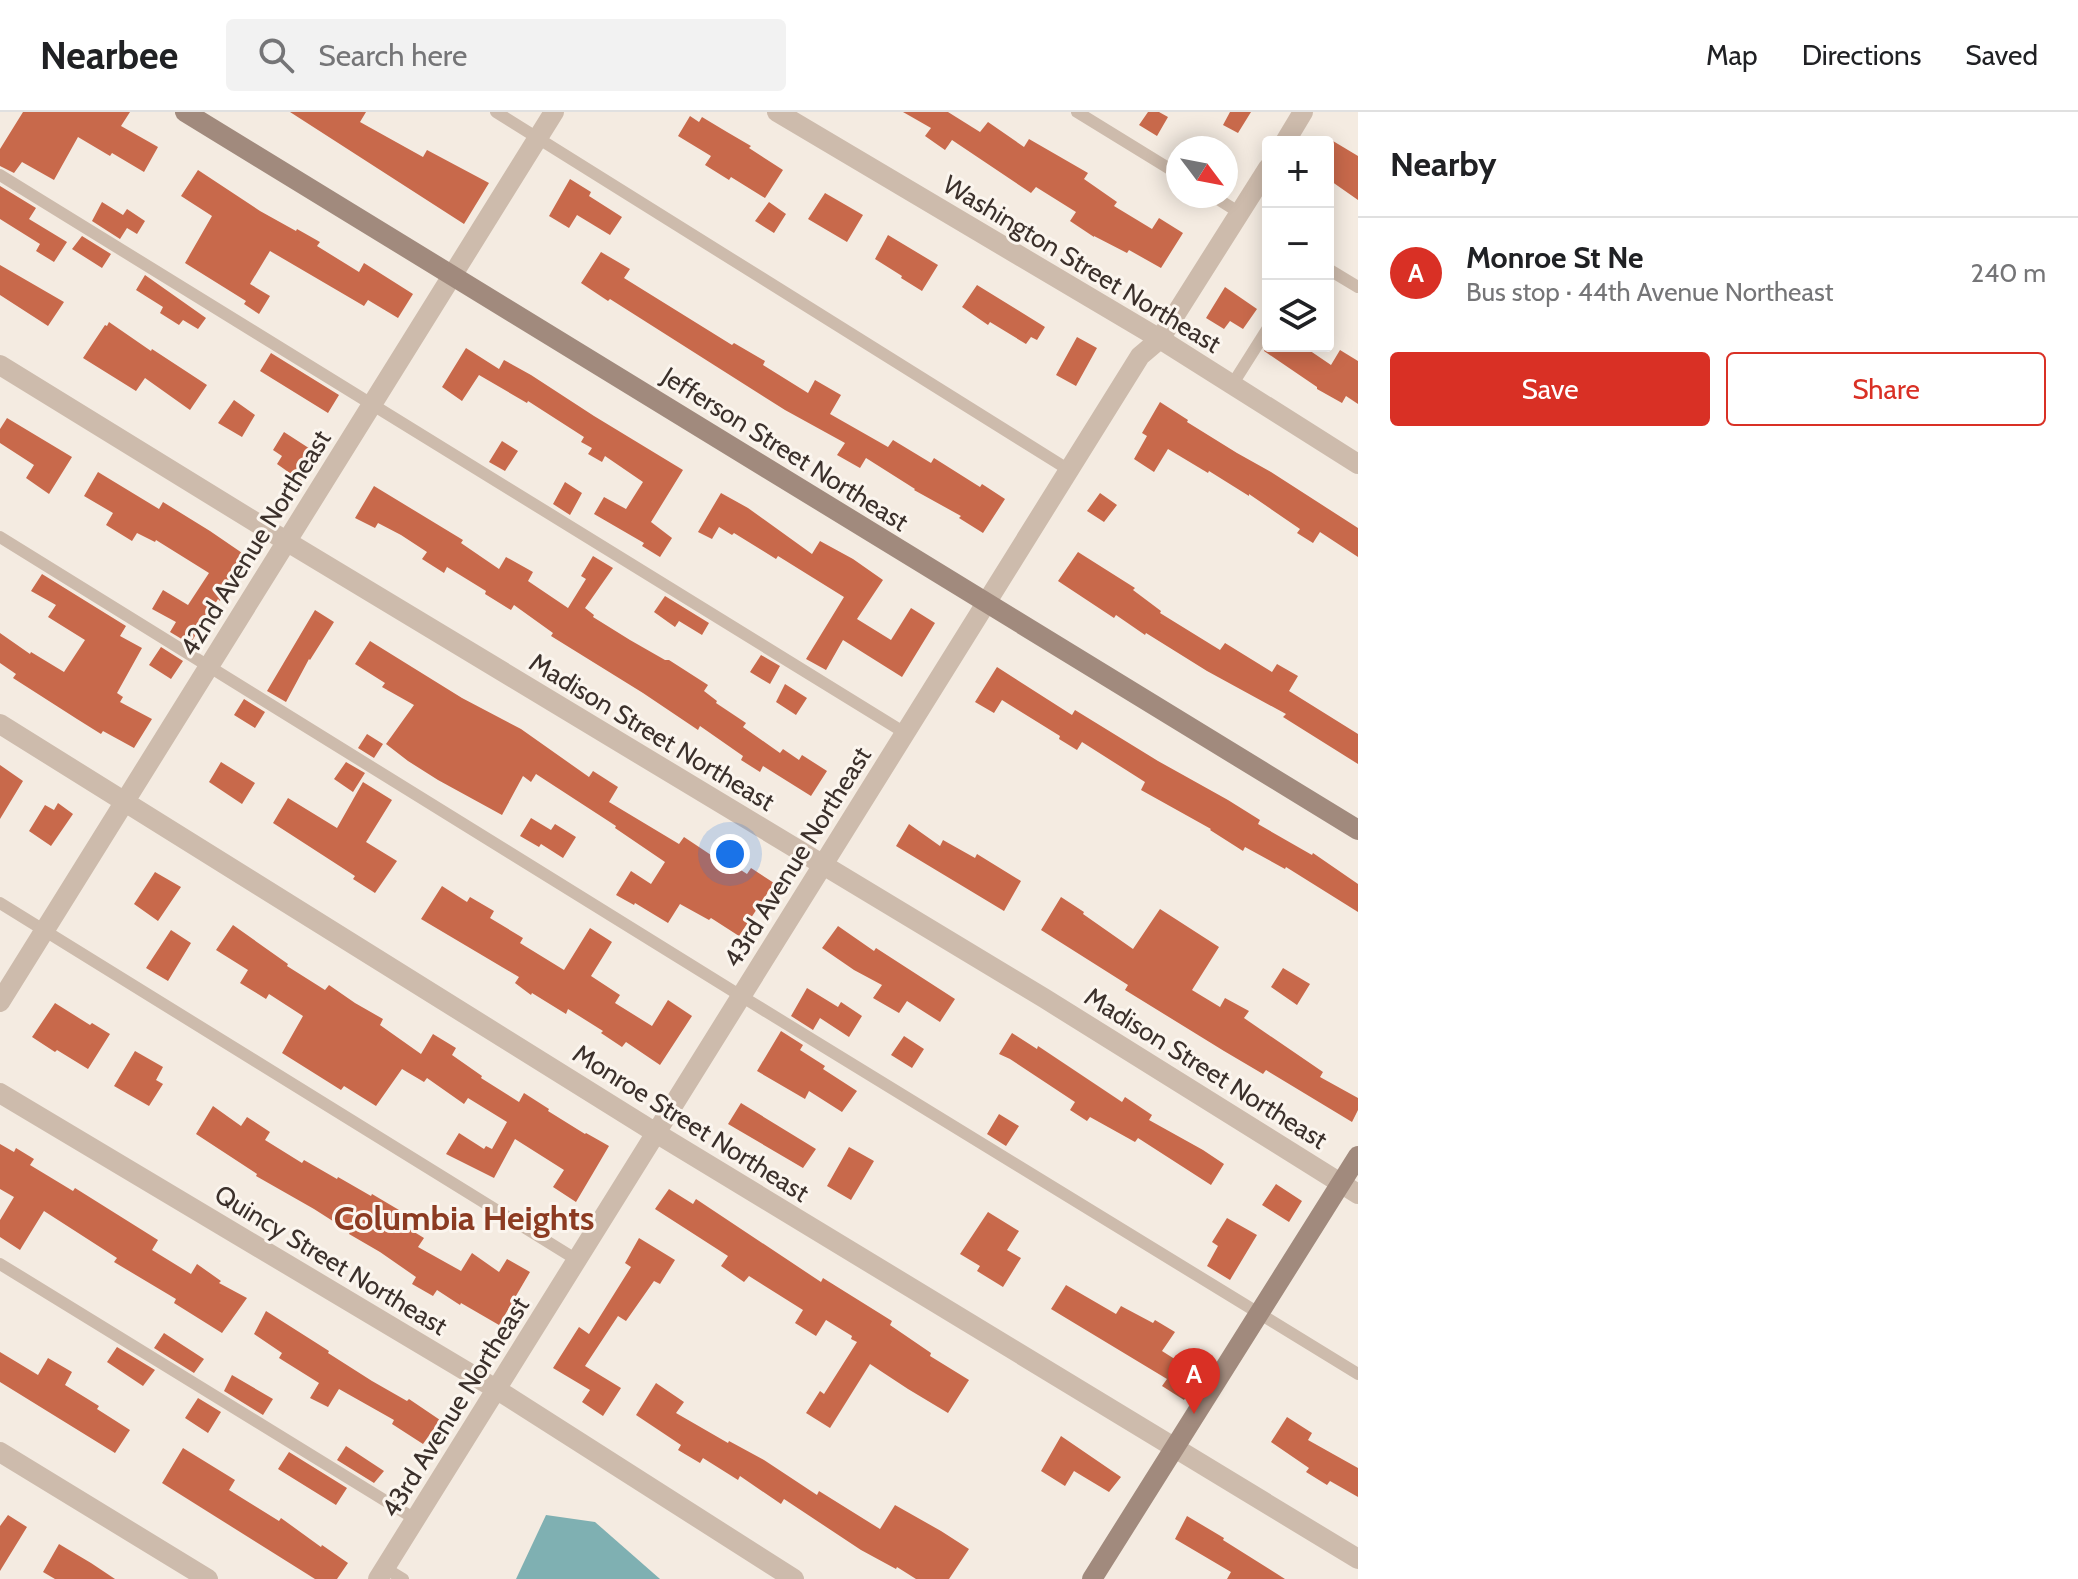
<!DOCTYPE html>
<meta charset="utf-8">
<style>
:root{--surface:#fff;--page:#f2f2f2;--text:#202124;--muted:#757577;--line:#e0e0e0;--accent:#d93025}
body{margin:0;font-family:Cabin,sans-serif;background:var(--page);color:var(--text)}
.controls{position:absolute;right:24px;top:24px;display:grid;overflow:hidden;border-radius:8px;box-shadow:0 4px 20px #0003}
.controls button{width:72px;height:72px;display:grid;place-items:center;padding:0;border:0;border-bottom:2px solid var(--line);background:var(--surface);color:var(--text);font:40px sans-serif}
.compass{position:absolute;left:1166px;top:24px;width:72px;height:72px;border-radius:50%;background:var(--surface);box-shadow:0 4px 20px #0003;rotate:122deg}
.you{position:absolute;left:730px;top:742px;width:28px;height:28px;margin:-20px;border:6px solid #fff;border-radius:50%;background:#1a73e8;box-shadow:0 0 0 12px #1a73e833}
.badge{display:grid;place-items:center;width:52px;height:52px;border-radius:50%;background:var(--accent);color:#fff;font-size:26px;font-weight:700}
.pin{position:absolute;translate:-50% -66px;filter:drop-shadow(0 2px 4px #0008)}
.pin::after{content:'';position:absolute;top:42px;width:28px;height:24px;background:inherit;clip-path:polygon(0 0,100% 0,50% 100%)}
.list{margin:0;padding:0;list-style:none}
h2{display:flex;justify-content:space-between;align-items:center;height:104px;margin:0;padding:0 32px;font-size:34px}
h2 small{font-size:26px;font-weight:400;color:var(--muted)}
.list li{display:grid;grid-template-columns:52px 1fr auto;gap:24px;align-items:center;box-sizing:border-box;height:112px;padding:0 32px;border-top:2px solid var(--line)}
.list b{display:block;font-size:30px;white-space:nowrap}
.list p{margin:0;font-size:26px;white-space:nowrap;color:var(--muted)}
.list em{font-size:26px;font-style:normal;color:var(--muted)}
.actions{display:flex;gap:16px;padding:24px 32px}
.actions a{flex:1;padding:18px 0;border:2px solid var(--accent);border-radius:8px;text-align:center;font-size:28px;color:var(--accent)}
.actions .main{background:var(--accent);color:#fff}
.icon{flex:none;width:44px;height:44px;fill:none;stroke:currentColor;stroke-width:2;stroke-linecap:round;stroke-linejoin:round}
.map{position:relative;flex:none;width:1358px;height:1467px;overflow:hidden}
header{display:flex;align-items:center;gap:48px;box-sizing:border-box;height:112px;padding:0 40px;background:var(--surface);border-bottom:2px solid var(--line)}
header strong{font-size:38px}
nav{display:flex;gap:44px;margin-inline-start:auto;font-size:28px}
.search{width:560px;height:72px;background:var(--page);display:flex;align-items:center;gap:20px;box-sizing:border-box;padding:0 28px;border-radius:8px;color:var(--muted);font-size:30px}
main{display:flex}
aside{flex:1;background:var(--surface)}
.map>svg:first-child{display:block}
.water{fill:#7fb0b2}
.building{fill:#c8694b}
.lines{fill:none;stroke-linecap:round;stroke-linejoin:round}
.lane{stroke:#cdbbac;stroke-width:12}
.street{stroke:#cdbbac;stroke-width:20}
.secondary{stroke:#a18a7d;stroke-width:20}
.labels{text-anchor:middle;dominant-baseline:central;stroke-width:6;stroke-linejoin:round;paint-order:stroke}
.street-label{font-size:26px;fill:#3b302b;stroke:#fbf5ee}
.district-label{font-size:34px;font-weight:bold;fill:#8c3b22;stroke:#fbf5ee}
</style>
<header>
<strong>Nearbee</strong>
<div class="search"><svg class="icon" aria-label="search" viewBox="0 0 24 24"><circle cx="10" cy="10" r="6"/><path d="M15 15l6 6"/></svg>Search here</div>
<nav><a>Map</a><a>Directions</a><a>Saved</a></nav>
</header>
<main>
<div class="map">
<svg width="1358" height="1467" viewBox="0 0 1358 1467">
<rect width="100%" height="100%" fill="#f4ebe1"/>
<!-- water -->
<path class="water" d="M546,1403L595,1410L660,1467H516Z"/>
<!-- building -->
<path class="building" d="M23,0H130L121,14L158,35L144,60L112,41L110,44L78,25L54,68L22,50L14,61L0,54V37Z
M290,0H366L360,10L423,45L427,38L489,71L464,112Z
M903,0H948L980,20L988,10L1024,35L1029,27L1088,61L1084,67L1117,90L1114,94L1152,117L1159,106L1183,121L1161,156L1129,138L1127,141L1094,124V125L1070,109L1076,100L1036,75L1031,81L952,28L945,38L925,24L931,16Z
M1148,0H1159L1168,5L1157,24L1139,13Z
M1230,0H1251L1238,21L1223,13Z
M690,4L699,10L702,5L727,20L751,34L749,36L783,58L765,86L731,65L729,68L705,53L711,44L678,24Z
M1328,26L1358,44V88L1328,67Z
M198,58L260,99L296,119L297,117L320,130L317,134L359,160L364,151L413,182L398,206L368,188L364,194L270,139L250,172L270,184L259,202L244,192L246,189L185,151L212,104L181,84Z
M570,67L591,80L589,84L622,105L610,123L577,103L569,116L549,104Z
M0,74L36,96L29,107L67,130L54,150L36,139L40,132L0,107Z
M825,81L863,103L847,130L808,107Z
M102,90L123,103L127,97L145,109L137,122L127,116L120,127L92,109Z
M769,90L786,102L774,121L755,109Z
M888,123L938,153L922,179L901,166L902,164L875,147Z
M82,124L111,142L102,156L72,137Z
M601,140L630,157L624,166L732,233L734,231L765,249L763,253L808,281L815,268L841,283L830,302L888,335L893,328L931,351L934,346L980,375L982,372L1005,387L983,421L959,406L961,404L914,378L915,377L866,346L860,356L837,343L845,331L785,298L610,187L608,189L581,171Z
M0,153L64,190L48,214L0,183Z
M145,163L206,206L198,217L183,208L179,213L160,201L163,195L136,178Z
M977,173L1045,215L1037,228L1031,225L1026,232L990,210L988,213L962,195Z
M1225,175L1257,197L1243,217L1230,209L1224,217L1206,206Z
M109,210L151,239L152,237L207,273L190,298L145,266L136,279L83,246L105,213L107,214Z
M1077,225L1097,236L1076,274L1056,263Z
M1267,234H1303L1331,253L1340,238L1358,249V292L1346,284L1342,291L1317,277V275L1264,239Z
M466,236L499,257L504,248L531,263L594,304L683,358L651,410L672,426L660,445L642,434L644,431L594,402L604,385L626,397L643,370L605,344L602,350L588,342L592,336L581,330L584,325L528,289L527,291L479,263L462,289L442,275Z
M271,241L339,283L328,301L260,259Z
M234,288L255,303L242,325L218,311Z
M1160,290L1188,308L1187,310L1237,341L1271,360L1358,416V445L1320,420L1313,431L1297,421L1300,417L1249,382V384L1209,359L1208,361L1168,337L1154,360L1134,347L1147,324L1142,321Z
M7,306L72,345L49,382L26,366L34,353L0,331V317Z
M284,320L318,342L301,369L277,352L282,344L273,338Z
M502,329L518,339L505,359L489,350Z
M98,360L159,397L163,390L210,419L248,445L220,489L218,487L190,532L170,520L176,510L152,497L163,478L188,493L209,461L156,428L155,430L137,421L132,429L106,413L113,401L84,384Z
M565,370L582,381L570,403L553,392Z
M374,374L463,428L461,431L499,457L506,445L533,460L528,469L568,496L586,467L581,464L593,444L613,456L585,496L594,503L593,505L630,528L665,548H669L708,573L704,579L717,589L716,591L746,611L743,615L780,641L783,637L799,648L802,643L827,659L811,684L763,654L760,660L741,648L743,644L700,614L698,618L643,581L551,524L553,521L514,493L511,498L485,482L486,479L447,455L444,461L422,447L427,440L401,423L378,411L375,416L355,406Z
M721,381L748,396L812,442L820,429L853,447L883,468L857,507L891,528L911,496L935,511L902,565L843,528L826,558L806,547L844,485L778,444L776,447L734,421L732,423L719,415L712,427L698,420Z
M1100,381L1117,393L1104,410L1087,399Z
M1078,440L1135,476L1133,478L1161,499L1160,501L1220,538L1225,531L1272,560L1277,552L1298,564L1289,579L1358,622V652L1283,605L1286,602L1207,559L1146,521L1145,523L1116,503L1114,506L1058,469Z
M42,462L126,514L120,524L142,536L117,581L123,585L120,590L152,607L134,636L103,619L101,622L77,607L13,566L16,562L0,551V521L30,542L31,540L64,560L85,528L48,505L56,493L31,479Z
M665,484L709,511L702,523L679,509L675,515L654,500Z
M315,498L334,510L310,548L309,547L286,590L267,579Z
M370,529L462,586L521,617L589,665L593,659L618,675L609,690L679,732L684,725L714,745L716,742L747,762L751,756L774,771L739,824L711,806L709,808L680,792L668,811L635,791L634,793L616,783L631,759L651,772L665,750L615,716L616,714L536,662L531,670L523,664L502,703L438,668L408,649L386,632L414,593L382,575L385,571L355,552Z
M161,535L183,549L171,567L149,553Z
M761,543L780,554L770,572L750,560Z
M997,555L1072,603L1075,598L1158,649L1228,688L1260,708L1258,712L1312,743L1313,741L1358,772V800L1286,755L1285,757L1245,735L1243,739L1210,718L1211,717L1141,678L1145,670L1082,630L1077,638L1059,627L1060,624L1002,588L994,601L975,590Z
M785,572L807,586L796,603L776,590Z
M244,587L265,600L255,616L234,603Z
M367,622L383,632L374,646L358,636Z
M221,650L255,671L242,692L209,670Z
M346,650L365,661L353,680L334,667Z
M0,653L23,669L0,707Z
M363,670L392,688L366,730L397,749L375,781L353,767L355,764L273,711L288,686L337,716Z
M58,691L73,702L51,734L29,719L45,693L54,698Z
M531,706L551,718L555,712L576,725L563,746L541,732L539,735L520,724Z
M909,712L940,734L943,728L975,746L977,742L1021,769L1004,799L896,734Z
M155,760L181,775L158,809L134,792Z
M442,774L467,790L470,785L494,799L490,806L523,826L520,831L564,858L590,816L612,830L591,864L620,883L615,891L652,914L668,888L692,904L660,953L626,930L622,935L601,921L603,919L568,897L566,902L532,881L531,883L515,871L519,865L421,807Z
M1061,785L1084,800L1083,802L1133,837L1160,797L1219,835L1192,878L1220,895L1225,886L1249,899L1244,906L1323,960L1320,965L1358,986V998L1352,1010L1266,958L1263,962L1224,939L1125,878L1128,873L1041,818Z
M233,813L288,852L287,854L325,878L329,873L355,891L383,907L380,913L421,942L433,922L456,936L452,943L482,964L481,966L519,990L524,981L549,997L548,999L585,1022L586,1021L609,1034L576,1090L553,1075L564,1058L515,1027L494,1066L446,1042L459,1021L484,1037L486,1034L492,1037L507,1010L468,986L464,992L427,966L424,970L402,957L376,994L344,974L341,978L282,941L303,904L269,882L266,887L240,871L248,858L216,838Z
M838,814L874,839L876,836L955,887L940,910L907,889L899,901L873,886L882,873L854,858L822,836Z
M171,818L191,831L168,869L146,856Z
M1283,856L1310,872L1297,893L1271,875Z
M807,876L838,895L841,890L862,904L849,925L820,906L813,918L791,904Z
M55,891L90,913L92,911L110,922L88,957L57,938L55,940L32,925Z
M781,919L803,933L800,938L825,954L823,957L857,979L842,1000L809,979L805,987L757,959Z
M1012,921L1037,937L1038,934L1122,990L1125,985L1152,1003L1149,1008L1203,1038L1224,1052L1211,1073L1138,1026L1135,1030L1090,1005L1087,1009L1070,998L1075,990L1010,947L999,942Z
M904,924L924,937L912,956L891,943Z
M135,939L163,955L156,968L163,972L149,994L114,974Z
M741,991L816,1037L803,1056L728,1012Z
M213,994L241,1014L247,1005L270,1020L265,1028L302,1051L304,1048L337,1067L338,1065L371,1084L372,1082L399,1098L393,1107L424,1126L418,1135L461,1159L472,1141L499,1160L507,1147L530,1160L499,1213L461,1191L460,1193L437,1178L433,1184L412,1172L416,1165L380,1140L349,1122L350,1120L314,1097L256,1064L257,1062L196,1022Z
M999,1002L1019,1014L1006,1034L987,1022Z
M0,1032L14,1040L16,1036L34,1047L30,1053L73,1079L75,1076L158,1128L152,1138L191,1162L197,1152L221,1169L219,1171L247,1186L222,1221L174,1191L176,1187L114,1150L117,1146L44,1099L20,1138L0,1125V1108L14,1085L0,1077Z
M849,1035L874,1049L851,1088L827,1074Z
M1276,1072L1302,1089L1289,1110L1262,1093Z
M669,1077L693,1092L696,1087L821,1170L823,1166L892,1209L890,1213L931,1241L930,1244L969,1268L948,1301L908,1277L870,1252L830,1316L806,1301L820,1279L824,1282L857,1230L851,1227L852,1224L826,1208L816,1224L795,1211L803,1198L749,1164L744,1170L721,1154L728,1144L655,1097Z
M988,1100L1019,1119L1007,1138L1021,1146L1003,1175L977,1159L980,1154L960,1142Z
M1227,1106L1257,1123L1230,1168L1207,1154L1218,1134L1212,1130Z
M639,1126L675,1148L660,1172L654,1169L626,1209L618,1204L585,1254L621,1276L603,1304L582,1290L590,1278L553,1256L579,1215L589,1222L631,1155L625,1151Z
M1066,1173L1116,1202L1121,1194L1153,1211L1155,1208L1175,1220L1162,1239L1200,1263L1184,1288L1162,1274L1167,1267L1051,1197Z
M266,1199L329,1239L328,1241L372,1269L407,1289L409,1287L440,1308L423,1332L392,1312L394,1308L339,1277L328,1295L310,1286L319,1271L279,1246L282,1241L254,1222Z
M164,1221L204,1247L194,1261L154,1236Z
M117,1235L155,1258L143,1274L107,1250Z
M0,1240L38,1263L48,1246L72,1260L65,1273L99,1294L97,1297L130,1318L115,1341L0,1270Z
M232,1263L273,1287L263,1303L224,1279Z
M656,1271L684,1290L676,1301L728,1331L729,1329L764,1348L817,1383L819,1379L880,1417L895,1393L941,1419L969,1437L949,1467H916L897,1455L896,1457L861,1438L784,1387L781,1392L740,1364L738,1368L703,1346L700,1351L678,1338L681,1333L636,1303Z
M198,1286L221,1300L208,1321L185,1306Z
M1287,1305L1312,1321L1308,1328L1358,1356V1385L1330,1369L1327,1373L1306,1360L1309,1356L1271,1330Z
M1061,1324L1121,1365L1109,1380L1074,1359L1065,1374L1041,1359Z
M346,1334L384,1359L374,1371L337,1348Z
M183,1336L235,1368L229,1378L279,1409L281,1406L321,1435L322,1433L348,1451L337,1467H315L162,1371Z
M289,1340L347,1376L336,1393L278,1357Z
M8,1403L27,1415L0,1459V1414Z
M1187,1404L1224,1426L1223,1428L1285,1467H1227L1231,1460L1175,1427Z
M59,1432L91,1451L115,1467H55L43,1460Z"/>
<g class="lines">
<!-- lane -->
<path class="lane" d="M496,0L1069,358
M1077,0L1178,62
M0,63L905,621
M1213,84L1240,101
M1328,157L1358,175
M1232,273L1268,216
M0,425L741,884L1358,1262
M0,791L577,1148
M0,1152L415,1407
M385,1456L403,1467"/>
<!-- street -->
<path class="street" d="M777,0L1160,227L1358,352
M1285,30L1303,0
M0,253L286,429L1044,886L1358,1082
M0,612L656,1021L1358,1447
M0,890L554,0
M0,981L496,1277L794,1467
M0,1340L208,1467
M378,1467L1140,244L1160,227L1268,56"/>
<!-- secondary -->
<path class="secondary" d="M185,0L1358,718
M1092,1467L1358,1044"/>
</g>
<g class="labels">
<!-- street labels -->
<g class="street-label">
<text transform="translate(1082 152) rotate(31)">Washington Street Northeast</text>
<text transform="translate(785 337) rotate(32)">Jefferson Street Northeast</text>
<text transform="translate(255 431) rotate(-58)">42nd Avenue Northeast</text>
<text transform="translate(652 620) rotate(31)">Madison Street Northeast</text>
<text transform="translate(797 745) rotate(-58)">43rd Avenue Northeast</text>
<text transform="translate(1206 956) rotate(32)">Madison Street Northeast</text>
<text transform="translate(691 1011) rotate(32)">Monroe Street Northeast</text>
<text transform="translate(331 1148) rotate(31)">Quincy Street Northeast</text>
<text transform="translate(455 1295) rotate(-58)">43rd Avenue Northeast</text>
</g>
<!-- district labels -->
<g class="district-label">
<text x="464" y="1106">Columbia Heights</text>
</g>
</g>
</svg>
<div class="controls">
<button>+</button>
<button>−</button>
<button><svg class="icon" aria-label="layers" viewBox="0 0 24 24"><path d="M12 4l9 5-9 5-9-5zM3 14l9 5 9-5"/></svg></button>
</div>
<svg class="compass" viewBox="-18 -18 36 36"><path d="M0-13l5 13h-10z" fill="#e53935"/><path d="M0 13l5-13h-10z" fill="#757577"/></svg>
<div class="you"></div>
<div class="pin badge" style="left:1194px;top:1302px">A</div>
</div>
<aside>
<h2>Nearby<small></small></h2>
<ul class="list">
<li><span class="badge">A</span><div><b>Monroe St Ne</b><p>Bus stop · 44th Avenue Northeast</p></div><em>240 m</em></li>
</ul>
<div class="actions"><a class="main">Save</a><a>Share</a></div>
</aside>
</main>
